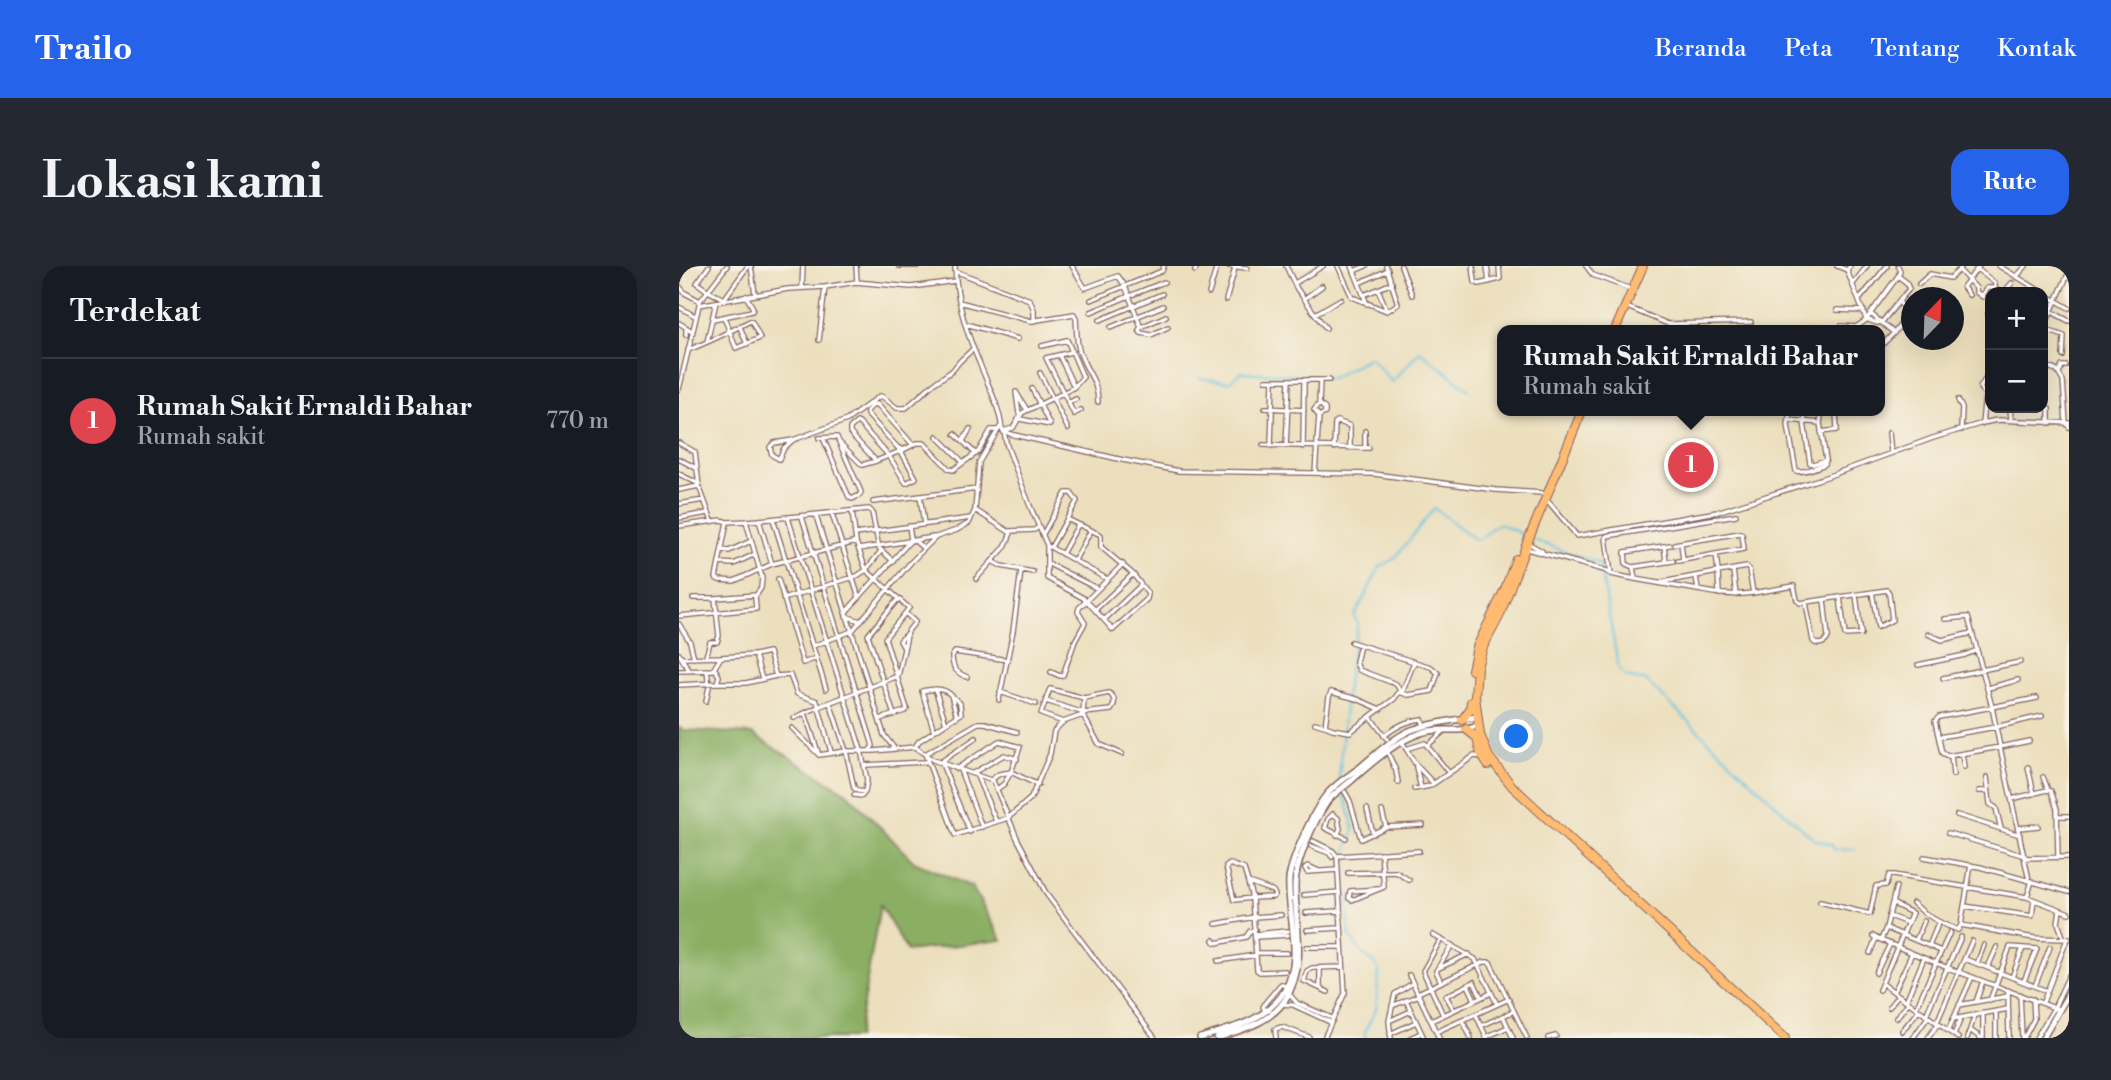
<!DOCTYPE html>
<html lang="id">
<meta charset="utf-8">
<style>
:root{--surface:#171b24;--page:#242831;--text:#f1f3f6;--muted:#9ea1a6;--line:#363941;--accent:#2563eb}
body{margin:0;font-family:"Libre Bodoni",serif;background:var(--page);color:var(--text)}
.controls{position:absolute;right:21px;top:21px;display:grid;overflow:hidden;border-radius:14px;box-shadow:0 7px 28px #0002}
.controls button{width:63px;height:63px;display:grid;place-items:center;padding:0;border:0;border-bottom:2px solid var(--line);background:var(--surface);color:var(--text);font:35px sans-serif}
.compass{position:absolute;left:1222px;top:21px;width:63px;height:63px;border-radius:50%;background:var(--surface);box-shadow:0 7px 28px #0002;rotate:23deg}
.you{position:absolute;left:838px;top:471px;width:24px;height:24px;margin:-18px;border:5px solid #fff;border-radius:50%;background:#1a73e8;box-shadow:0 0 0 10px #1a73e833}
.badge{display:grid;place-items:center;width:46px;height:46px;border-radius:50%;background:var(--accent);color:#fff;font-size:23px;font-weight:700}
.pin{position:absolute;translate:-50% -50%;border:4px solid #fff;box-shadow:0 2px 7px #0006}
.popup{position:absolute;left:818px;top:59px;width:388px;height:91px;box-sizing:border-box;display:grid;place-content:center;border-radius:14px;background:var(--surface);filter:drop-shadow(0 2px 5px #0005);font-size:23px;white-space:nowrap;color:var(--muted)}
.popup b{font-size:26px;color:var(--text)}
.popup::after{content:'';position:absolute;left:50%;top:100%;margin-left:-14px;border:14px solid transparent;border-top-color:var(--surface)}
.list{margin:0;padding:0;list-style:none}
h2{display:flex;justify-content:space-between;align-items:center;height:91px;margin:0;padding:0 28px;font-size:30px}
h2 small{font-size:23px;font-weight:400;color:var(--muted)}
.list li{display:grid;grid-template-columns:46px 1fr auto;gap:21px;align-items:center;box-sizing:border-box;height:126px;padding:0 28px;border-top:2px solid var(--line)}
.list b{display:block;font-size:26px;white-space:nowrap}
.list p{margin:0;font-size:23px;white-space:nowrap;color:var(--muted)}
.list em{font-size:23px;font-style:normal;color:var(--muted)}
.map{position:relative;flex:none;width:1390px;height:772px;overflow:hidden;border-radius:21px}
header{display:flex;align-items:center;gap:42px;box-sizing:border-box;height:98px;padding:0 35px;background:var(--accent);color:#fff}
header strong{font-size:33px}
nav{display:flex;gap:38px;margin-inline-start:auto;font-size:24px}
.intro{display:flex;align-items:center;justify-content:space-between;box-sizing:border-box;height:168px;padding:0 42px}
h1{margin:0;font-size:49px}
.button{padding:18px 32px;border-radius:21px;background:var(--accent);color:#fff;font-size:24px;font-weight:700}
main{display:flex;gap:42px;padding:0 42px}
aside{flex:1;background:var(--surface);border-radius:21px;box-shadow:0 7px 28px #0002}
.map>svg:first-child{display:block}
.forest{fill:#8aaf63;stroke:#6a6747;stroke-width:2}
.lines{fill:none;stroke-linecap:round;stroke-linejoin:round}
.stream{stroke:#60c1df;stroke-width:2}
.minor-casing{stroke:#83625e;stroke-width:6}
.tertiary-casing{stroke:#83625e;stroke-width:8}
.trunk-casing{stroke:#83625e;stroke-width:10}
.minor{stroke:#fff;stroke-width:3.5}
.tertiary{stroke:#fff;stroke-width:5}
.trunk{stroke:#ffbb71;stroke-width:8}
</style>
<header>
<strong>Trailo</strong>
<nav><a>Beranda</a><a>Peta</a><a>Tentang</a><a>Kontak</a></nav>
</header>
<div class="intro"><h1>Lokasi kami</h1><a class="button">Rute</a></div>
<main>
<aside>
<h2>Terdekat<small></small></h2>
<ul class="list">
<li><span class="badge" style="background:#e0444e">1</span><div><b>Rumah Sakit Ernaldi Bahar</b><p>Rumah sakit</p></div><em>770 m</em></li>
</ul>
</aside>
<div class="map">
<svg width="1390" height="772" viewBox="0 0 1390 772">
<rect width="100%" height="100%" fill="#f7f3e8"/>
<filter id="ink" filterUnits="userSpaceOnUse"><feTurbulence type="fractalNoise" baseFrequency=".0143" numOctaves="2"/><feDisplacementMap in="SourceGraphic" scale="14" xChannelSelector="R" yChannelSelector="G"/><feConvolveMatrix kernelMatrix="1 2 1 2 8 2 1 2 1" color-interpolation-filters="sRGB"/></filter>
<filter id="wash" filterUnits="userSpaceOnUse"><feTurbulence type="fractalNoise" baseFrequency=".00686" numOctaves="4" result="noise"/><feDisplacementMap in="SourceGraphic" scale="28" xChannelSelector="R" yChannelSelector="G"/><feGaussianBlur stdDeviation="1.57" result="paint"/><feColorMatrix in="noise" values="0 0 0 0 0 0 0 0 0 0 0 0 0 0 0 0 0 1.4 0 .05"/><feComposite in="paint" operator="in"/></filter>
<g filter="url(#wash)">
<rect width="100%" height="100%" fill="#ecdfbd"/>
<!-- forest -->
<path class="forest" d="M0,461L5,464L73,468L168,527L235,596L293,621L323,674L228,685L201,639L178,772H0Z"/>
<g class="lines">
<!-- stream -->
<path class="stream" d="M521,112L550,116L562,106L652,112L691,91L713,116L741,85L790,124
M855,274L906,293L918,296L921,299L940,404C947,413 956,413 966,414L1111,552L1136,574L1152,578L1156,584L1177,583
M660,513L668,417L679,357L675,351L701,301L717,291L755,242L797,274C807,272 811,260 820,258L843,268
M660,519L668,536L675,564L665,592L671,671L683,687L697,699L700,707L697,743L686,765V772"/>
</g>
</g>
<g filter="url(#ink)">
<g class="lines">
<!-- minor casing -->
<g class="minor-casing">
<path id="minor" d="M30,0L18,17L29,25L45,33
M72,0L76,28
M177,0L178,15
M220,0H240
M276,0C277,33 287,66 300,96C309,119 320,139 323,163L331,168L444,194L500,205L695,208L817,224L863,227
M393,0L406,22L439,10L444,17
M485,0L483,5L446,20L450,30L485,16
M550,0L568,2
M607,0L618,23L636,48L662,33
M659,0L673,31L708,45L719,38L707,0
M673,0L688,38
M722,0L733,29
M794,0L796,16L800,18L821,13L820,0
M808,0L810,16
M907,0L914,9L949,22
M1158,0L1168,4
M1171,0L1168,4L1169,7L1187,53L1198,57L1203,56L1230,23L1227,16L1219,10
M1282,0L1280,4L1297,22V26L1304,31
M1320,0L1363,26
M1298,3L1316,17V22L1321,26
M276,5L351,34L355,44V55
M516,5L518,0
M675,5L687,0
M1337,11L1347,0
M0,14L5,0
M616,17L644,0
M680,17L709,4
M1174,18L1188,0
M1240,18L1251,8L1271,12L1280,4
M0,20L6,27L21,35
M123,22L124,0
M699,23L708,45
M1325,26L1333,17
M530,27L538,0
M1364,27L1390,42
M685,29L713,17
M1290,29L1284,21L1300,0
M1302,30L1308,22H1316
M46,32L69,0
M625,33L643,20
M412,34L446,20
M547,34L556,2
M1180,34L1208,0
M280,36L352,55L395,48L397,52C398,64 397,77 401,87C408,107 419,115 419,136
M1364,38L1373,43
M20,39L109,23L146,21L177,16L232,21L276,15
M0,41L16,50
M948,41L989,58L1072,56
M1158,44L1185,45
M412,46L450,30L462,61L460,64L462,67L472,69L489,61
M1373,46L1390,55
M636,48L647,62
M1192,48L1215,67L1201,81
M1309,48L1311,47
M34,53L73,45L74,42L67,30
M421,54L483,28
M0,57L13,65
M287,58L339,73
M7,61V69
M61,61L68,78
M432,61L484,40
M462,61L487,50
M1364,63L1385,70L1384,90
M1158,64L1162,60L1177,61
M1175,64L1177,61L1186,55L1219,10L1221,5L1219,0
M1364,64L1390,6
M1215,67L1230,47L1220,36
M140,74L146,21
M28,76L37,36
M9,84C30,76 50,66 71,55L73,56L81,72L57,82L45,51
M380,89L395,121
M367,92L395,148L402,144
M367,92L392,86
M1364,98L1378,105L1384,115L1387,157L1390,161
M361,107L389,163
M1380,107L1383,100H1387
M587,114H650
M0,123L21,35L48,0
M1279,134L1283,142L1282,164
M389,137L397,133
M640,139L641,114
M586,142L625,144
M1331,142L1332,154
M1111,145L1109,159L1117,205C1126,207 1138,201 1146,198L1147,194
M1127,145L1125,156L1131,197L1134,198L1147,194L1141,157L1143,145
M340,148L337,126L348,144
M341,153L371,159L353,123
M1110,154L1141,157
M1370,157V143
M1303,158L1306,128L1301,122L1311,105
M324,165L334,162L343,147L384,127L395,121L404,111L388,74L363,80
M325,166L328,180L351,240L368,279V312L406,333L434,364L468,333L469,328L454,308L422,281V269L388,253
M1142,166L1158,164L1157,145
M1210,167L1212,187
M276,168L297,188
M258,170L284,196
M140,172L158,171L160,176L183,199L197,195
M144,172L170,231L173,233L181,229L182,226L160,176
M114,174L105,182L100,193L93,189L91,181L95,177L114,174L168,154L201,130L204,131L218,142H227L254,118L273,105L281,95L294,83
M284,175L291,163
M0,177L16,186L20,220L33,255
M584,179L690,182
M592,180L594,114
M607,180L610,114
M624,181L625,114
M655,182L656,157L658,155L671,160V182
M686,182V165
M220,183L188,148V145L194,139L198,138L234,179
M224,184L238,177H245L270,203L274,204L299,186L312,164H319
M219,186L221,182L224,184L223,187L219,186L197,195L171,167V162L178,156L180,157L210,190L227,217L237,212L223,187
M0,193L17,202
M636,207L640,150L635,144L638,140L642,139L646,143V147L640,150
M0,208L20,218
M0,224L20,220
M241,230L245,258
M868,234L898,270L1038,246L1147,211L1254,172L1304,157L1318,154L1390,157
M194,236L298,223
M0,238L25,234
M296,244L332,267L326,281L297,313
M173,245L177,276L187,304L230,342L206,372L228,443L226,445L201,453
M153,248L180,332
M137,250L205,469L215,482
M123,251L192,473L194,480L190,485
M0,252L29,247
M109,252L182,484L188,514L186,526
M94,253L147,423
M80,254L190,243L193,246L200,282L214,295
M67,255L80,254L93,298
M0,260L43,254L48,256L37,312L40,314L55,315L93,298L177,276
M331,265L355,264L360,261
M176,268L292,252
M364,268L387,227H392L398,235L372,281
M235,274L245,283
M849,277L863,285
M1002,277L1004,294
M995,278L1061,267L1063,268L1065,283L1037,288
M985,280L987,295
M371,281L428,313
M180,283L255,271
M848,283L925,304L932,308L956,313L1036,327C1049,329 1061,329 1074,327L1070,303L1068,301L1039,306L1040,328
M43,284L50,285L72,275
M383,288L399,259
M396,294L412,264
M313,295L322,300L354,306
M40,297L55,298L76,288
M368,297L419,323
M954,301L947,298L946,286L991,279
M1054,304L1057,329
M932,308L927,272L928,270L1057,249
M1017,310L1019,324
M99,313L124,397L138,392
M956,313L954,301L994,295
M983,316L1039,306L1037,288L999,295
M1074,327L1115,320L1118,334L1121,337L1208,324L1210,327L1213,354L1199,361L1193,326
M1161,331L1166,369L1182,368L1177,329
M14,332H36
M104,333L178,310L187,304L202,285
M1127,337L1134,375L1136,377C1141,379 1147,377 1149,371L1145,334
M416,344L454,308
M166,347L232,274L230,260
M0,350L77,343L76,331L82,322L83,312L67,255L48,256
M167,350L181,355
M1266,353L1289,351L1298,384
M425,354L462,319
M0,358L11,376L15,392
M1249,368L1263,374L1293,367
M672,376L752,401L759,407L753,425L729,429L723,427L717,418L680,404L677,396L681,379
M134,380L173,365L232,296L257,271L278,264L290,257L296,244L300,196L321,161
M225,382L221,375L228,367
M0,388L10,404
M76,389L90,386L97,410L111,409L118,428L138,435L152,486
M27,391L31,376H38L40,370L36,332L77,329
M3,392L42,391
M1239,399L1286,389L1298,384L1313,441L1358,432
M36,403L40,410L38,417H67L97,410
M0,405L34,404L42,391L76,389L83,413
M372,406L381,410L384,409L396,375L406,357L399,346L400,342L444,298
M288,411C277,407 273,401 273,390L276,386L329,394
M1264,412L1341,396
M0,419L38,417
M1309,422L1339,414
M321,426L357,438
M723,427L735,396
M405,432L404,449L420,478L443,488
M320,434L334,365L342,305
M27,435L30,421L28,404
M151,437L167,485L175,522L179,525L186,526L183,530L175,529
M126,447L140,489
M215,449L189,369L219,333
M115,452L139,441L219,410L229,365L236,356L226,347
M692,452L708,473
M384,456L404,449
M267,457L282,448L281,437L273,430
M636,457L646,460L650,431L652,426L678,433L701,443L715,433L721,425
M646,460L654,463L671,466L701,443
M113,462L140,489L167,485H195L236,481L254,494L314,515L338,572L368,629L476,772
M255,465L243,425C253,423 264,421 272,429L278,451
M338,466L306,457H299L246,488L276,569L329,552L352,532L371,488L375,465L384,456L362,448L370,425L371,423L405,432L430,427C436,431 437,438 432,444L405,447L367,435
M705,470C718,460 727,455 743,453L745,460
M1260,471L1317,461L1321,481L1350,475
M723,476L737,499L754,517
M748,480L765,465
M236,481L240,475L267,457L256,423
M727,483L746,477L770,507
M708,485L717,505L719,516
M1283,488L1285,501
M1272,490L1274,509
M260,497L297,472
M263,498L291,566
M186,499L246,496
M737,501L742,522
M1349,501L1355,528
M277,503L320,475L341,481L332,506L320,508L312,514
M281,504L303,561
M294,507L325,489L338,493
M297,508L317,555
M1308,511L1311,538L1317,542L1322,563
M1364,511L1369,524
M318,523L325,518L332,506L359,519
M735,523L751,520L795,490L804,491
M1300,525H1309
M666,526L671,535L682,573L707,561L744,559
M1333,533L1368,524L1372,525L1378,543L1379,591
M688,543L694,568
M703,545L707,561
M1278,549L1341,569
M1379,550H1390
M1339,562L1359,560
M1269,567L1346,590
M658,569L661,563L659,552L654,548L649,553L646,562L667,572
M634,575L654,585L658,590L666,727L645,772
M632,580L650,587L653,591
M658,590L740,585
M1245,591L1301,601L1390,626
M1346,592L1390,591
M1292,599L1282,659L1355,672L1390,673
M640,605L629,600L626,602L628,606L659,604
M669,607L717,606L730,614
M1350,614L1321,481L1269,490L1263,487L1256,455L1260,451L1313,441L1317,461L1363,450
M569,616L573,632L594,631L596,629L594,625L569,616L565,603L551,598L547,601L555,634L573,632L578,704L581,706L606,705
M699,623L671,625L670,632L673,634L705,621L702,587
M625,629L660,626
M1348,631L1353,615
M1141,636L1191,648L1197,620L1207,619L1210,609H1214L1348,631L1390,647
M1234,637C1247,650 1262,658 1279,664L1282,659
M1285,640L1353,650L1355,634
M1381,644L1379,657L1384,671
M627,647L660,645
M1210,650L1229,657
M537,658L575,651L602,649
M1207,662L1262,685
M628,664L661,662
M576,668L609,665
M754,669L796,693L818,738
M577,671L609,669
M1197,672L1269,702L1381,744
M762,673L744,705L764,749
M535,674L537,677L567,671L571,665L576,663
M1202,674L1207,662L1217,621
M1237,674L1245,655
M1250,680L1259,658
M628,681H662
M577,687H608
M1191,687L1197,672L1194,670
M1286,693L1368,725
M539,695L577,689
M1298,698L1305,679
M1309,701L1318,681
M641,702V721
M760,702L790,688
M1197,707L1211,678
M730,709L760,772
M1333,711L1344,682
M762,716L757,705L773,679
M1204,718L1279,772
M789,719L796,734
M1356,720L1371,681
M1200,724L1233,647L1213,637
M1329,724L1330,772
M649,726L625,715L628,705L633,702L664,701
M1215,726L1233,687
M739,727L805,696H811L848,772
M610,728L618,737L653,752
M1341,728L1343,772
M727,734L745,772
M1311,734L1331,681L1358,683L1345,715
M1227,735L1245,692
M1297,736L1304,715
M1364,736L1387,676
M603,738L614,739L651,756
M1280,739L1329,730
M713,740L740,729
M1210,741L1219,729
M1237,742L1271,666
M586,744L584,741L586,737L602,718L606,720
M775,744L767,730L795,716L802,731
M1317,745V772
M797,749L808,772
M1247,749L1282,671
M824,750L834,772
M1217,752L1230,736
M1274,753L1329,743
M710,755L732,745
M752,755L812,727
M784,755L792,772
M1258,756L1293,675
M802,760L835,745
M1291,764L1302,772
M1223,765L1240,744
M1269,765L1293,711
M757,766L830,733
M711,768L737,756
M1275,769L1282,752
M807,771L829,761
M597,772L596,763L603,761L630,771
M712,772L710,755L716,728L734,717
M731,772L742,767
M869,772L877,770
M1234,772L1249,751
M1249,772L1259,758
M1288,772L1296,749
M1304,772V747
M1345,772L1355,753L1354,733
M1357,772L1375,742L1390,709"/>
</g>
<!-- tertiary casing -->
<g class="tertiary-casing">
<path id="tertiary" d="M521,772C552,762 588,755 606,724C625,691 608,649 610,613C612,594 636,540 650,526C658,517 669,510 679,503C695,490 711,474 730,465C744,459 783,452 798,451
M538,772C562,764 591,757 606,734C629,698 616,659 616,620C616,597 635,555 648,536C654,528 664,522 672,515C693,497 715,476 742,467C757,461 774,466 789,463C793,462 796,460 799,460
M1364,772L1390,727"/>
</g>
<!-- trunk casing -->
<g class="trunk-casing">
<path id="trunk" d="M936,64L964,0
M903,145L848,277L820,351L804,381L798,401L796,430L801,469L810,491L833,520L1106,772
M793,404L798,381L826,323L837,293
M783,454L791,443L792,436
M787,463L797,471
M797,469L802,488L809,499"/>
</g>
<!-- minor -->
<use href="#minor" class="minor"/>
<!-- tertiary -->
<use href="#tertiary" class="tertiary"/>
<!-- trunk -->
<use href="#trunk" class="trunk"/>
</g>
</g>
</svg>
<div class="controls">
<button>+</button>
<button>−</button>
</div>
<svg class="compass" viewBox="-18 -18 36 36"><path d="M0-13l5 13h-10z" fill="#e53935"/><path d="M0 13l5-13h-10z" fill="#9ea1a6"/></svg>
<div class="you"></div>
<div class="pin badge" style="left:1012px;top:199px;background:#e0444e">1</div>
<div class="popup"><b>Rumah Sakit Ernaldi Bahar</b>Rumah sakit</div>
</div>
</main>
